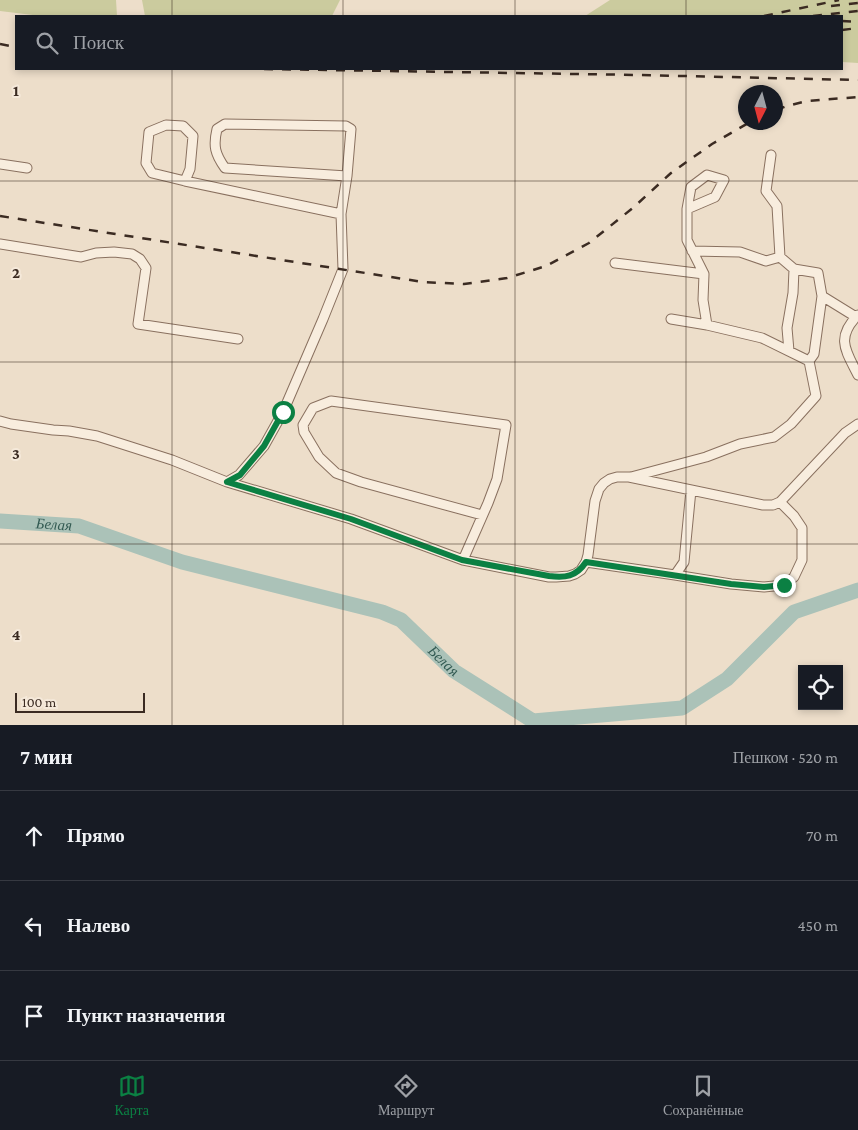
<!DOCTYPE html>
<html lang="ru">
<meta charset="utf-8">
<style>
:root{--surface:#171b24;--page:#20242c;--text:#f1f3f6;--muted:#9ea1a6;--line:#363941;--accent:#0b8043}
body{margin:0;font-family:"Crimson Pro",serif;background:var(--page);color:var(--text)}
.controls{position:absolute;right:15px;bottom:15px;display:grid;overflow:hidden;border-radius:0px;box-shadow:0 2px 8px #0003}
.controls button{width:45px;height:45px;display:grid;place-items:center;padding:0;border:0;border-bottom:1px solid var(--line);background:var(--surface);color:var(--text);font:25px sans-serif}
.compass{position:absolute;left:738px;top:85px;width:45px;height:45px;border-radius:50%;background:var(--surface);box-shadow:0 2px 8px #0003;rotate:186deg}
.scale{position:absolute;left:15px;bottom:12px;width:130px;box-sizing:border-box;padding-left:5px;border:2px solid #3b2b22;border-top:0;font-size:14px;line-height:18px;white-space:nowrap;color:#3b2b22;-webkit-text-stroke:4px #f5e9da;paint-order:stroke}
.stop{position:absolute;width:15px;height:15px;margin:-11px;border:4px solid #0b8043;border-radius:50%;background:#fff}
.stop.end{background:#0b8043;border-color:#fff;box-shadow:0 1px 5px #0008}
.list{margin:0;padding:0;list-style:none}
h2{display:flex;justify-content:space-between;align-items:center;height:65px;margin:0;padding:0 20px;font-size:21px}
h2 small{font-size:16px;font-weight:400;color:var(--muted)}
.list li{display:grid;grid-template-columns:32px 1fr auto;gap:15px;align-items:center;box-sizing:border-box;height:90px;padding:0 20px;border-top:1px solid var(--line)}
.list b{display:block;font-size:19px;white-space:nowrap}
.list em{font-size:16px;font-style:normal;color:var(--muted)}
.icon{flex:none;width:28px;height:28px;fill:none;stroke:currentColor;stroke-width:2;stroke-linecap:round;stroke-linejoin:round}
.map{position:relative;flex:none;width:858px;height:725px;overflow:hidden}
.search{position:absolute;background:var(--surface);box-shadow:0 2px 8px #0003;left:15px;right:15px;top:15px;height:55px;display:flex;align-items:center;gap:12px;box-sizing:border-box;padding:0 18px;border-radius:0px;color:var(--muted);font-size:19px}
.sheet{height:335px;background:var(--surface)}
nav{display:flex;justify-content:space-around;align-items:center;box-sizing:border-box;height:70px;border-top:1px solid var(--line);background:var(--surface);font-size:14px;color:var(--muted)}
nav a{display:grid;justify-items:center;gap:2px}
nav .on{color:var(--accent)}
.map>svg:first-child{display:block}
.green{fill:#cbcb9e}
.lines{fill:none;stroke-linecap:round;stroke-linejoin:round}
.river{stroke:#abc2b8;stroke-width:15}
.minor-casing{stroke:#89705f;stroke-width:11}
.minor{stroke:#f8edde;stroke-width:9}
.rail{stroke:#3b2b22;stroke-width:2.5;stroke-dasharray:9 9;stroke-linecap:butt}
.route{stroke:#0b8043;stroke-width:6}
.grid{fill:none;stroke:#3b2b22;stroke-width:1;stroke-opacity:0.55}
.labels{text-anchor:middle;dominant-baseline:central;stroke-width:4;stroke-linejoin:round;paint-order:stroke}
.water-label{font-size:15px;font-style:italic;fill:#325a52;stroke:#f5e9da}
.grid-label{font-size:16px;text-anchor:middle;font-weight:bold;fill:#3b2b22;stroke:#f5e9da;stroke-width:4;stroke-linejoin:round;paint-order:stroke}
</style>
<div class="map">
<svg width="858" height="725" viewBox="0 0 858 725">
<rect width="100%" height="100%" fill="#eddeca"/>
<!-- green -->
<path class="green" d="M0,0H116L117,16H41L0,11Z
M142,0H340L332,16H145Z
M610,0H858V63L842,62V16H585Z"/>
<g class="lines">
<!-- river -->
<path class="river" id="s1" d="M0,521L79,526L182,562L382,612L401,620L454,671L533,721L682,708L727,679L794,612L858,590"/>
<!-- minor casing -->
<g class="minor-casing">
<path id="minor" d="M771,155L766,191L777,206L780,257L794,269L793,293L787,328L789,351
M0,164L27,168
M185,181L190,169L193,136L183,126L166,125L149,132L146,163L152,173L185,181L341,214
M687,209L715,197L724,180L707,175L691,187L687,209V240L704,274L703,300L707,325
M0,244L81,257L96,253L114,252L132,254L140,259L146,268L138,324L238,339
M692,251L740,252L766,261L780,257
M615,263L704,274
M794,269L818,273L822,296L814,354L809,361
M822,296L856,317
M858,315C835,338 846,351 858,375
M0,421L11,424L53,430L69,431L97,436L172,460L227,482L351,519L463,560L549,577H556L569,576L575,574L581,570L586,562L588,555L595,501L599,489L604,483L610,479L617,477H629L763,505H773L780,502L845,433L858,424
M631,477L706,457L740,444L774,437L791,424L816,396L809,361L762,338L707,325L671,319
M227,482L239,475L264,446L283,412L323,319L343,269L341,214L347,176L351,129L346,126L225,124L217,129C213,146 215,154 225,168L347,176
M463,560L488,503L497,479L506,425L331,401L313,408L303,425L304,432L319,457L336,473L361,482L482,515
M586,562L675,575L684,562L691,490
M675,575L731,584L764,587L784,585L794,577L802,560V528L794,516L780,502"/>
</g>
<!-- minor -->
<use href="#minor" class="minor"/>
<!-- rail -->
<path class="rail" d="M831,6L858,3
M764,16L839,0
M813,16L858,11
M842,21L858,22
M842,30L858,28
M0,44L16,47
M264,69L639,75L858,80
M776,110L787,106L807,101L858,97
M0,216L423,282L464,284L507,278L546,266L589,243L634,207L671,173L712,144L750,122"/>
</g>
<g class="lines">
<!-- route -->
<path class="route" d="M283,412L264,446L240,475L227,482L351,519L462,560L549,576C565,578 576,577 586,562L731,584L764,587L784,585"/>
</g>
<!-- grid -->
<path class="grid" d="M172,0V16M343,0V16M515,0V16M686,0V16M172,69V725M343,69V725M515,69V725M686,69V725M0,181H858M0,362H858M0,544H858"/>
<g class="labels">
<!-- water labels -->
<g class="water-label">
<text stroke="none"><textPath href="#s1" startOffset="54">Белая</textPath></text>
<text stroke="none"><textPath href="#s1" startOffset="474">Белая</textPath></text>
</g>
</g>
<g class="grid-label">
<text x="16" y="96">1</text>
<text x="16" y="278">2</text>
<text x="16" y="459">3</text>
<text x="16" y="640">4</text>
</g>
</svg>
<div class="controls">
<button><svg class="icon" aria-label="locate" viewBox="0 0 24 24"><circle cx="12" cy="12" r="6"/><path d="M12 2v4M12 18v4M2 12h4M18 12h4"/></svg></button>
</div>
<svg class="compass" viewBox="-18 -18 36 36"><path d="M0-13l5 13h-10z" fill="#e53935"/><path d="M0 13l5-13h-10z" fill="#9ea1a6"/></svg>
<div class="scale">100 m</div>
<div class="stop" style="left:283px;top:412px"></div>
<div class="stop end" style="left:784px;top:585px"></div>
<div class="search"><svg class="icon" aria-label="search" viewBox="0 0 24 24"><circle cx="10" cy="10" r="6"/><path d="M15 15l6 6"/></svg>Поиск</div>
</div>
<section class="sheet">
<h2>7 мин<small>Пешком · 520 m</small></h2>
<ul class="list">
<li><svg class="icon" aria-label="ahead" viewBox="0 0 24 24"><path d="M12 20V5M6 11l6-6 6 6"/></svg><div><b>Прямо</b></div><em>70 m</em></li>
<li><svg class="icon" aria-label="left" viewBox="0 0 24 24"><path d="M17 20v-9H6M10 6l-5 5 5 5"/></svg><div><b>Налево</b></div><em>450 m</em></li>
<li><svg class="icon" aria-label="arrive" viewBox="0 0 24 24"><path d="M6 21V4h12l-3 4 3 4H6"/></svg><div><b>Пункт назначения</b></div></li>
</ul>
</section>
<nav>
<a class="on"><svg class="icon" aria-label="map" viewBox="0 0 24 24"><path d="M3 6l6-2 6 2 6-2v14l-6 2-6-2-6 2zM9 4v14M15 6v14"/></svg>Карта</a>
<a><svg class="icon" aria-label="directions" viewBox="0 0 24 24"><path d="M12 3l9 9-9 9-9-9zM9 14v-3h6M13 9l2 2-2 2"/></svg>Маршрут</a>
<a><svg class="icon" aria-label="saved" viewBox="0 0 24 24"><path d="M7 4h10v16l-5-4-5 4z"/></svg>Сохранённые</a>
</nav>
